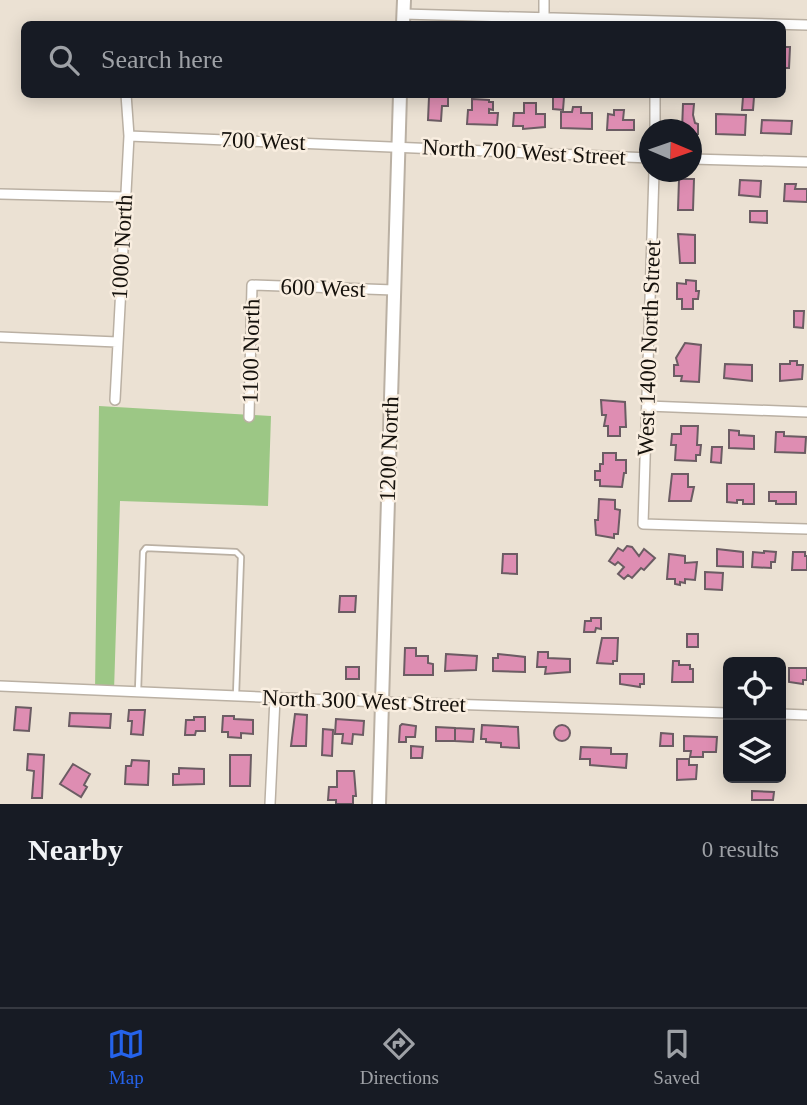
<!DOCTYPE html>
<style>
:root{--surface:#171b24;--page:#242831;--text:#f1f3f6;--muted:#9ea1a6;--line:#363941;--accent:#2563eb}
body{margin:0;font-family:Georgia,serif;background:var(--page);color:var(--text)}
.controls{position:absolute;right:21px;bottom:21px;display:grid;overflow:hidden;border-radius:10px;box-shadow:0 4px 18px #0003}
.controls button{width:63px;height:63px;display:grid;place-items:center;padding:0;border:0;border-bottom:2px solid var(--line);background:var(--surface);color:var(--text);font:35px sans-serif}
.compass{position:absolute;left:639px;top:119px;width:63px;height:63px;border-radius:50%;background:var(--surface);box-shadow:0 4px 18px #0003;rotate:92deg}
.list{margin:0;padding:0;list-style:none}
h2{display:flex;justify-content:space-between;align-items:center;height:91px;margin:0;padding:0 28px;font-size:30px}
h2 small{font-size:23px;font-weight:400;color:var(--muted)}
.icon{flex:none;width:38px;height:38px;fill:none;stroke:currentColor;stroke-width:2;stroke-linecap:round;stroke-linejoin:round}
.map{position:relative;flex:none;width:807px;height:804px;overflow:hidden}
.search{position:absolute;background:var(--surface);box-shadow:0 4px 18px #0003;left:21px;right:21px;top:21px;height:77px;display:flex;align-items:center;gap:18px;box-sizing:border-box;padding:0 24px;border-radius:10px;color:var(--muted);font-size:26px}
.sheet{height:203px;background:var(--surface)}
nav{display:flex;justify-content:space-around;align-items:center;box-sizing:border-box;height:98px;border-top:2px solid var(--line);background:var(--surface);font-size:19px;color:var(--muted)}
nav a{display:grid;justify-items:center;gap:4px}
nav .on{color:var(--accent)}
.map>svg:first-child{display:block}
.green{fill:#9cc785}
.building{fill:#de8db2;stroke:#6b5c63;stroke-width:2}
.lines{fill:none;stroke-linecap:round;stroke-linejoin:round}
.service-casing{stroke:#bab0a3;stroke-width:8}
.minor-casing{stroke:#bab0a3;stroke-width:12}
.tertiary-casing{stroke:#bab0a3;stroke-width:16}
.service{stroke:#fff;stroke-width:4.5}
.minor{stroke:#fff;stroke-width:9}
.tertiary{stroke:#fff;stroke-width:12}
.labels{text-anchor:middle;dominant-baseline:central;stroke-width:5;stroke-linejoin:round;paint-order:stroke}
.street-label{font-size:23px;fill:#16120d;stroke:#f9eee0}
</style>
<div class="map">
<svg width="807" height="804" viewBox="0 0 807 804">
<rect width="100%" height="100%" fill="#ebe1d3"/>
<!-- green -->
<path class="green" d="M99,406L271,416L268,506L120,501L114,691L95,690Z"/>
<!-- building -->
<path class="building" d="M782,47H790L789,68H782Z
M423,94L448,96V106H442L441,121L428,120L429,97H423Z
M556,94L564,97L563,110L553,109V97H556Z
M743,97H754L753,110H742Z
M472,99L489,100V102H493V110L489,109V113H498L497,125L467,124L468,110H472Z
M524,103H536V114H545V127L523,129V126H513L514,113H524Z
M683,104H694L693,115L695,123L698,124V134H692V130H682Z
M573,107H581V113H592V129L561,128V112H572Z
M614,110H624L623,120H634V130H607L608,114L614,115Z
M716,114L746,115L745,135L716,134Z
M762,120L792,121L791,134L761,133Z
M679,179H694L693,210H678Z
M740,180L761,181L760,197L739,195Z
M785,184H796L795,189H807V202L784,201Z
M750,211H767V223L750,222Z
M678,234L695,235V263H680Z
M686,280L696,281V291H699L698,299H693V309H682V299H677V283L686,284Z
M794,311H804L803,328L794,327Z
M685,343L701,345L699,382L681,381L682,376H674V365H678L676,358Z
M790,361H797V365H803L802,379L780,381V364H790Z
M725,364L752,365V381L724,378Z
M601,400L625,402L626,427H620V436H608V426H604L606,415H602Z
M681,426H698L697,445H701L700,455H696V461L675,460L676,445H671L672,434H681Z
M729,430L739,431V435L754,436V449L729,448Z
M776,432H784V436L806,437L805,453L775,452Z
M712,447H722L721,463L711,462Z
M603,453H616V460H626V473H624L622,487L600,486V480H595V471H600V464H603Z
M672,474H688V487H694L691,501H669Z
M727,484H754V504H743V500H737V503L727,502Z
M769,492H796V504H776V501H769Z
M599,499L615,500V509L620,510L618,534H614V538L596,535L595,520H598Z
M627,546L632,547L639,556L644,549L655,558L644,570L641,568L632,578L628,575L624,579L618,574L624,567L618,562L615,565L609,561L618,548L623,551Z
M717,549L743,552V567L717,566Z
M764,551L776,552L775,562H771V568L752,567L753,552L764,553Z
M793,552H805V556H807V570H792Z
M503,554H517V574L502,573Z
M669,554L685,556V563L697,562L695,580L685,579V583L680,582V585L675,584V579H667Z
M705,572L723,573L722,590L705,589Z
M340,596H356L355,612H339Z
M591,618H601V629L596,628L595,632H584L585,621H591Z
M687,634H698V647H687Z
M602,638H618L617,661H613V664L597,663Z
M405,648H416V656H428V663L433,664V675H404Z
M538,652H548V658L570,659V672L545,674L546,667H537Z
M446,654L477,656L476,670L445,671Z
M498,654L525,657V672L493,671V658H498Z
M673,661H679V665H690V669H693V682H672Z
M346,667H359V679H346Z
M789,668H807V680H803V684L789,682Z
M620,674H644V684H640V687L620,684Z
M16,707L31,708L29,731L14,730Z
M129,710H145L143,735L131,734L132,721H128Z
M70,713L111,714L110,728L69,726Z
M295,714L307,715L306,746H291Z
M223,716H234V719L253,720V734L241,733V738L228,737V732H222Z
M194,717H205V731H196L195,735H185L186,720H194Z
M336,719L364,721L363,735L353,734L352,744L342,743L343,734H335Z
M402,724L416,726L415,737H406V742H399L400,726Z
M482,725L518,727L519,748L501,747V743L486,742V739H481Z
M554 733a8 8 0 1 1 16 0a8 8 0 1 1-16 0Z
M436,727L455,728V741H436Z
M455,728L474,729L473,742L455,741Z
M323,729L333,730L332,756L322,755Z
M661,733L673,734V746H660Z
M684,736L717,737L716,752H703V757H690L691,751H684Z
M411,746L423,747L422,758H411Z
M581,747L611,748V754H627L626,768L590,765V759H580Z
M28,754L44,755L42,798H32L34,771L27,770Z
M230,755H251L250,786H230Z
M677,759H689V765H697L696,779L677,780Z
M132,760L149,761L148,785L125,784L126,766H131Z
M73,764L90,774L84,785L87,787L81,797L60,784Z
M179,768L204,769V784L173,785V774H179Z
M337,771H354L356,796H353V804H336V800H328L329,787H337Z
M752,791L774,792L773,800H752Z"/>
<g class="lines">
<!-- service casing -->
<g class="service-casing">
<path id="service" d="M138,691L143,552L146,548L236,552L241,557L236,695"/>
</g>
<!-- minor casing -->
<g class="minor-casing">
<path id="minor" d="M403,14L807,25
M544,18V0
M655,130V94
M129,136L650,158
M692,159L807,162
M654,172L643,524L807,529
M0,194L124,197
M0,337L117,342
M115,400L129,136L126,94
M647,406L807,412
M249,417L252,285L394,290
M0,686L382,702L728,713
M781,714L807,715
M270,804L275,698"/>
</g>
<!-- tertiary casing -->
<g class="tertiary-casing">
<path id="tertiary" d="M403,24L404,0
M379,804L400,94"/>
</g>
<!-- service -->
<use href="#service" class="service"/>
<!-- minor -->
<use href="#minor" class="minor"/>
<!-- tertiary -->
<use href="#tertiary" class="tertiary"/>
</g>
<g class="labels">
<!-- street labels -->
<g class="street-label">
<text transform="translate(263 141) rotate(2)">700 West</text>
<text transform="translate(524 152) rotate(3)">North 700 West Street</text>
<text transform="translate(122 247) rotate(-87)">1000 North</text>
<text transform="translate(323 288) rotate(2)">600 West</text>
<text transform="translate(649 348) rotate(-88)">West 1400 North Street</text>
<text transform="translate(251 351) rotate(-89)">1100 North</text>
<text transform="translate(389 449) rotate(-88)">1200 North</text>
<text transform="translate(364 701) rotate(2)">North 300 West Street</text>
</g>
</g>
</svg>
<div class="controls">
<button><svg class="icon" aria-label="locate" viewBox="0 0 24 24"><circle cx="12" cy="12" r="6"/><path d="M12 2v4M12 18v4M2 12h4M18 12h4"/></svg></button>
<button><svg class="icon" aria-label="layers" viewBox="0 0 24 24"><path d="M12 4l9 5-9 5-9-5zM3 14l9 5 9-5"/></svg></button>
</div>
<svg class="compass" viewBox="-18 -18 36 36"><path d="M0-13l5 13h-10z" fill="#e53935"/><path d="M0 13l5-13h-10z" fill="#9ea1a6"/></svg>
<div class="search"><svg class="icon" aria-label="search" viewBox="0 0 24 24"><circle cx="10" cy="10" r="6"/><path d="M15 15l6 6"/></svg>Search here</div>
</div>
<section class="sheet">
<h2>Nearby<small>0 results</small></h2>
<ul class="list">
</ul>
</section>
<nav>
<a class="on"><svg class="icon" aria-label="map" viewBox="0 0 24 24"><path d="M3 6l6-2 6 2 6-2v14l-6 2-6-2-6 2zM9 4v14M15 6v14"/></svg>Map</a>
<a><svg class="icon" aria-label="directions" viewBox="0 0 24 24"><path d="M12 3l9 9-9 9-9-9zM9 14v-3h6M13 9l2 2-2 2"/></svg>Directions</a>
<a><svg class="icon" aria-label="saved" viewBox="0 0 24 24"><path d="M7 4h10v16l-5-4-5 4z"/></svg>Saved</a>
</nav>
